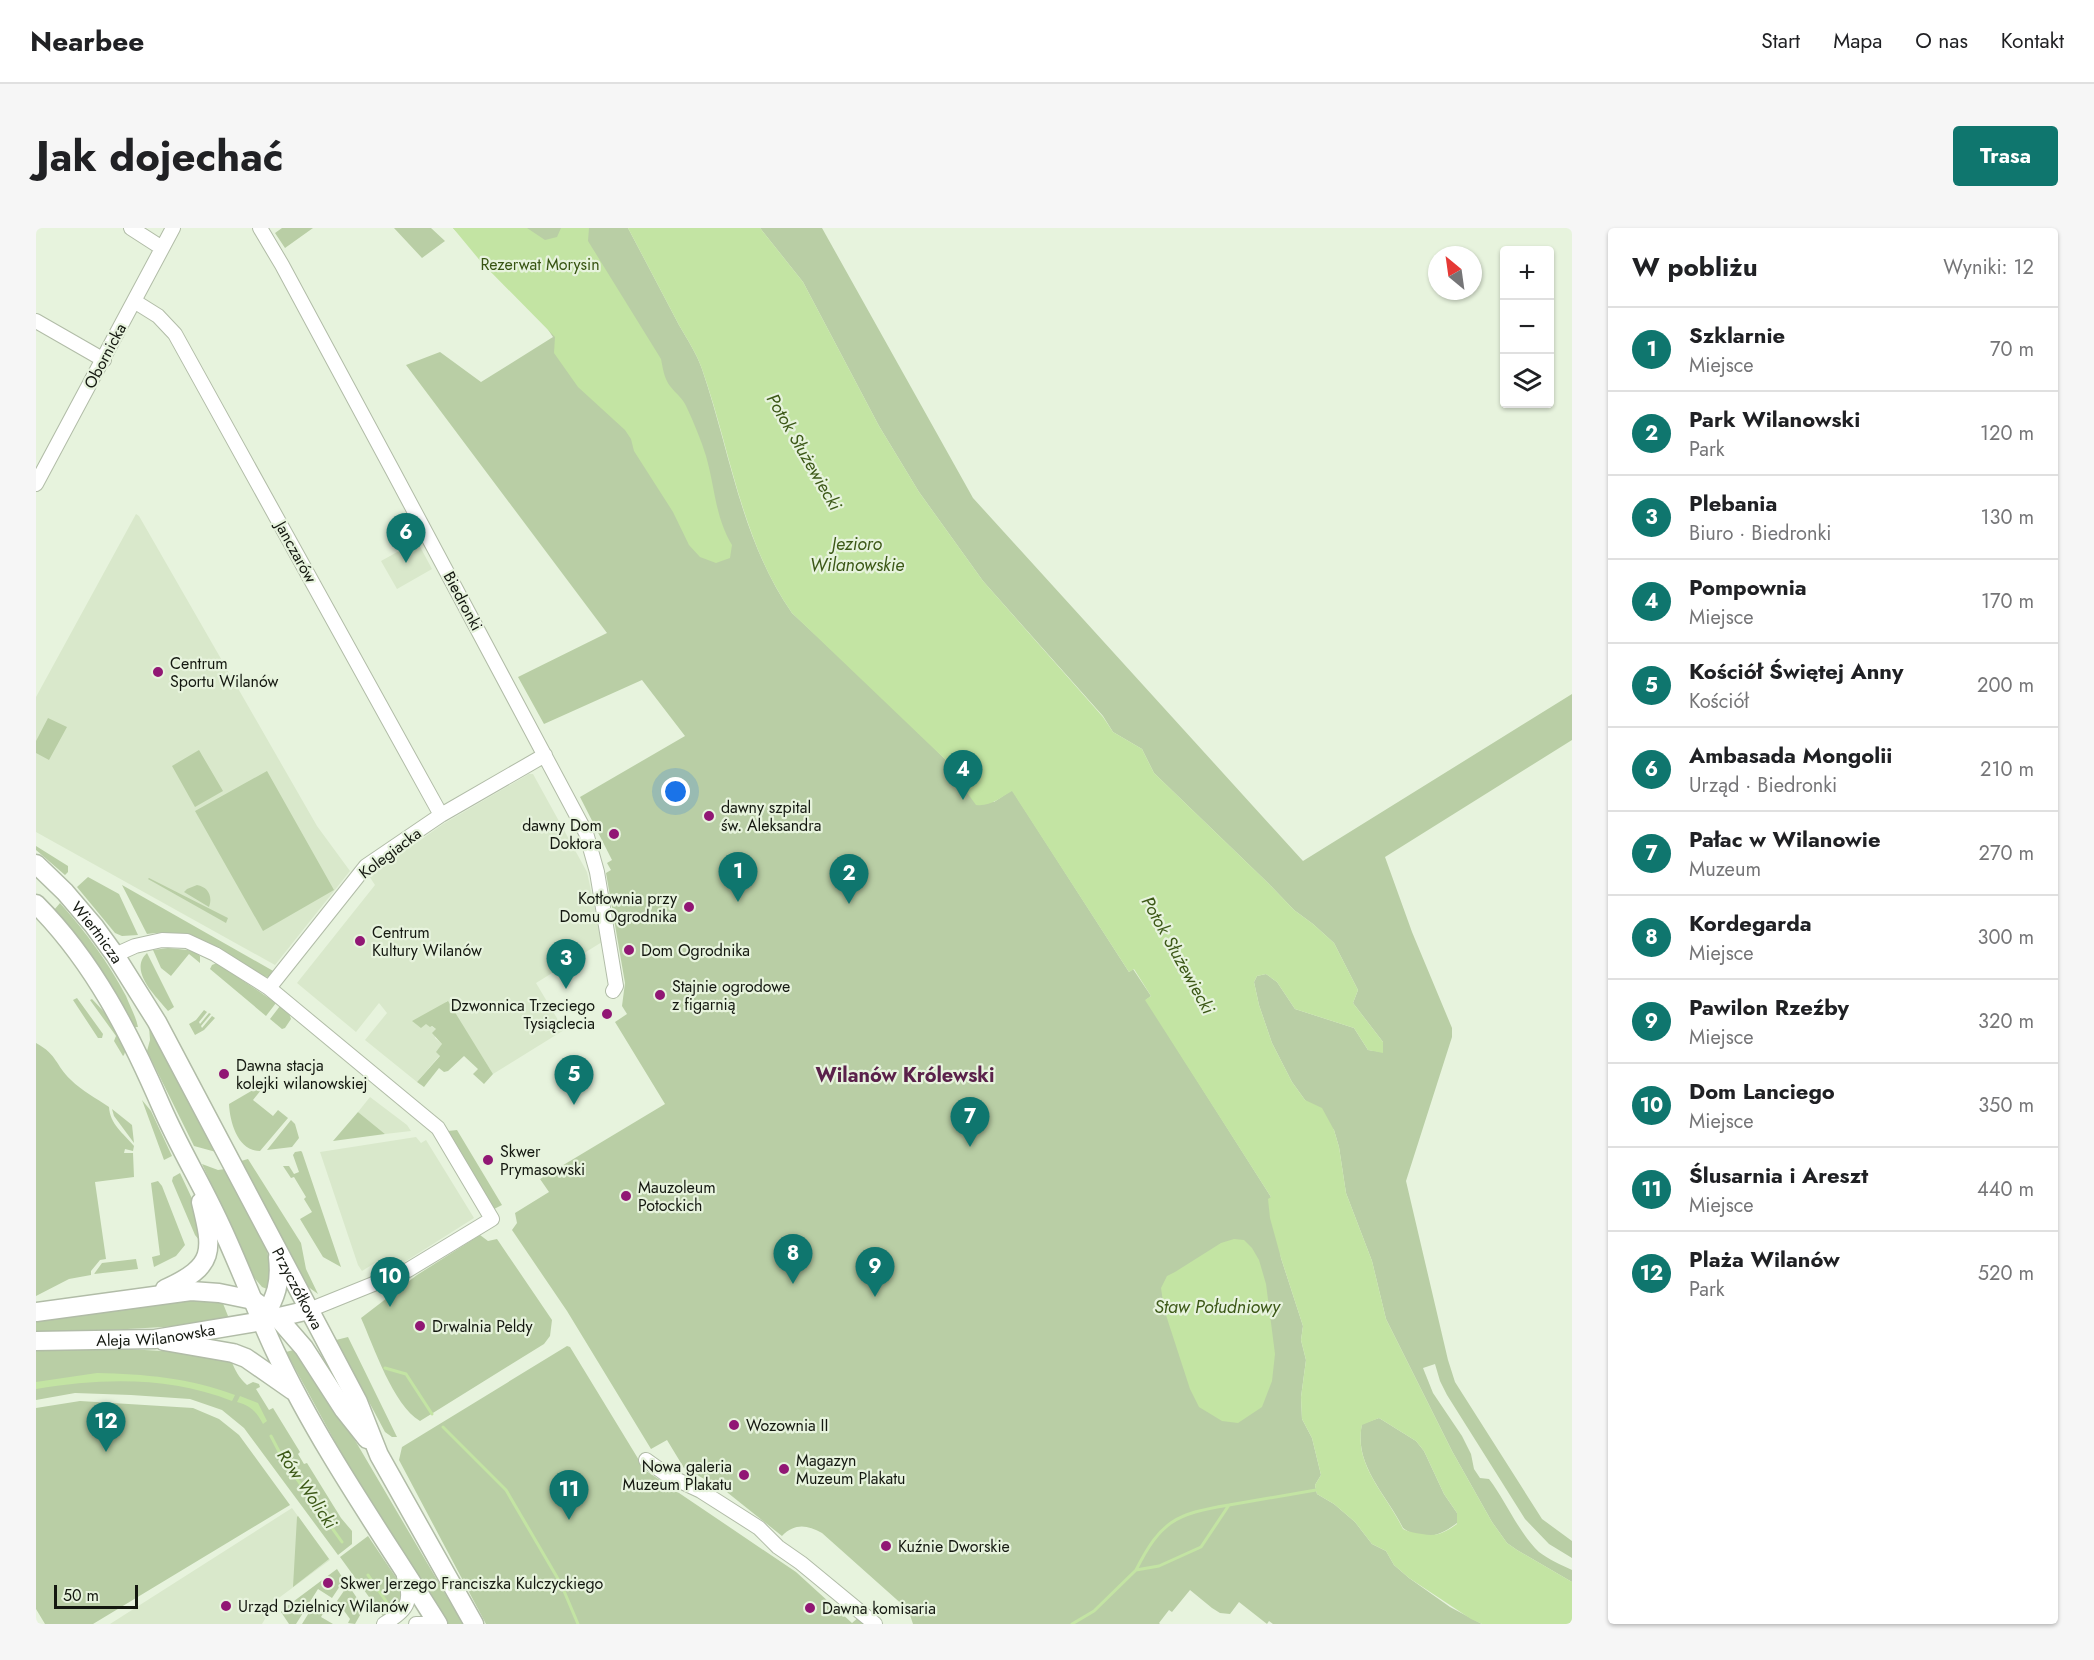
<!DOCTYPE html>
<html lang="pl">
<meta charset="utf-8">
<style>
:root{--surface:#fff;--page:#f6f6f6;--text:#202124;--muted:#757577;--line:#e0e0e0;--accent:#0f766e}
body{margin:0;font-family:Jost,sans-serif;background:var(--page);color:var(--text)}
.controls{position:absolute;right:18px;top:18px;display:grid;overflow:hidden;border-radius:6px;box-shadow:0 2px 4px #0004}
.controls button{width:54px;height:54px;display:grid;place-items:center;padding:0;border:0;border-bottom:2px solid var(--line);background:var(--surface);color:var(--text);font:30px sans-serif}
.compass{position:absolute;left:1392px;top:18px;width:54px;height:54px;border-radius:50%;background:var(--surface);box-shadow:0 2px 4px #0004;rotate:331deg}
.scale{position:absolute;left:18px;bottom:15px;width:84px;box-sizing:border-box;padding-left:6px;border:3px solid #141810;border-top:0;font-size:16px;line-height:21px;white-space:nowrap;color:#141810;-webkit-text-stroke:4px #e7f3dd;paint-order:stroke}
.you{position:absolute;left:640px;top:564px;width:21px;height:21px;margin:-15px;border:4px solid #fff;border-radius:50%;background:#1a73e8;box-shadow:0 0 0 9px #1a73e833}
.badge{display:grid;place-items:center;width:39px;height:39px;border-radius:50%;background:var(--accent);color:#fff;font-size:20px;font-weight:700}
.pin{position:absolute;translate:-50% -50px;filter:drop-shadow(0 2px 3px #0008)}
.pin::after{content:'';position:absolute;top:32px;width:21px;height:18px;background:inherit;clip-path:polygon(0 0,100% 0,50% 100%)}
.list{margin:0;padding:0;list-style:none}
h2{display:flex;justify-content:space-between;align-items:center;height:78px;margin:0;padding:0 24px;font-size:26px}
h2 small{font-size:20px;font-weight:400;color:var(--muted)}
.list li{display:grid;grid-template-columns:39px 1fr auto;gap:18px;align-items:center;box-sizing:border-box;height:84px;padding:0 24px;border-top:2px solid var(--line)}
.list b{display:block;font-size:22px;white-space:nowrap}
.list p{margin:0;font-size:20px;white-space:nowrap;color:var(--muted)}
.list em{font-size:20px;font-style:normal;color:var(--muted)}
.icon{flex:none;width:33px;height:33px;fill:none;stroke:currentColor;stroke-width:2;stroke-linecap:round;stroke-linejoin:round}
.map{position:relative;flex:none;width:1536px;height:1396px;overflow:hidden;border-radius:6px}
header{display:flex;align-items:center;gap:36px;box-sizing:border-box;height:84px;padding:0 30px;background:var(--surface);border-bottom:2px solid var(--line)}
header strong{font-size:28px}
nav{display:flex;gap:33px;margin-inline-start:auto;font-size:21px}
.intro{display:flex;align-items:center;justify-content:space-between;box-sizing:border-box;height:144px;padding:0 36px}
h1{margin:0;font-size:42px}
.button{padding:15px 27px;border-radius:6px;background:var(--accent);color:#fff;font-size:21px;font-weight:700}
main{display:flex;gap:36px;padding:0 36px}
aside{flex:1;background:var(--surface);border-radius:6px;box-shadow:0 2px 4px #0004}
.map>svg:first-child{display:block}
.built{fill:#d9e8cb}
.green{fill:#b9cea5}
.water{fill:#c3e4a3;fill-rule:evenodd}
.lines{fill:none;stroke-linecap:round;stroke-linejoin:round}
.stream{stroke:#c3e4a3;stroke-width:3}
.street-casing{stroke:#b1bca7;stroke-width:16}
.secondary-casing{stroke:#b1bca7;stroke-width:21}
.street{stroke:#fff;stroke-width:14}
.secondary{stroke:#fff;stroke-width:18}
.poi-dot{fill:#911774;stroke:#e7f3dd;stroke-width:2}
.labels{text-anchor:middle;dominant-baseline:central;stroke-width:4.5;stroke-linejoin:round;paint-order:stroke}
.park-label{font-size:16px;fill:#375411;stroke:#e7f3dd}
.street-label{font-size:16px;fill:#141810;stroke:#e7f3dd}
.poi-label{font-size:16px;fill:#141810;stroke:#e7f3dd;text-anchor:start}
.water-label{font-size:18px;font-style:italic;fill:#3c5817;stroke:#e7f3dd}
.quarter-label{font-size:20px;font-weight:bold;fill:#5a214a;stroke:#e7f3dd}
</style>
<header>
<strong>Nearbee</strong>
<nav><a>Start</a><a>Mapa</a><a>O nas</a><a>Kontakt</a></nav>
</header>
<div class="intro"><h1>Jak dojechać</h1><a class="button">Trasa</a></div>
<main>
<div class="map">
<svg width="1536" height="1396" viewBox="0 0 1536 1396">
<rect width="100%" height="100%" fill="#e7f3dd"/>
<!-- built -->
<path class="built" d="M100,286L103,288L281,598L314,643L239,737L0,604V469Z
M381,313L396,341L361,361L345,333Z
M493,546H497L551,644L566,714L500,755L528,802L457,846L411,773L391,796L400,801L399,810L406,816L404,827L381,854L329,812L351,785L343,775L320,804L261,755L339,657L333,648L407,596Z
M334,869L371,897L375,903L349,906L322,884Z
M380,909L385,915L390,912L438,990L356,1042H348L342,1033L326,1043L322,1037L284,924Z
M256,1280L294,1332L240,1372L226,1396H74Z"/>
<!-- green -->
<path class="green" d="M246,0H277L249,20L239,5Z
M358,0H395L409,13L386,30Z
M417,0H592C609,32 626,65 643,97C651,111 661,126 666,141C694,223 705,312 756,385L842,465L915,537L927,552L958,574L976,562L1093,744L1097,741L1115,768L1110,772L1235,969L1245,1030L1267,1098L1265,1112L1270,1132L1265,1169L1266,1191L1276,1210L1285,1247L1279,1257L1281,1266L1298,1276L1319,1294L1336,1316L1350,1323L1358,1337L1373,1350L1414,1379L1446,1396H1237L1233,1393L1231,1396L1203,1374L1194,1386L1184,1385L1176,1380L1154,1362L1136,1384L1133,1382L1123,1395L1124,1396H877L874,1387L869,1379L786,1305C771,1297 759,1295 746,1308L687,1261L648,1240L631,1212L615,1221L531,1083L476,1002L481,995L479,985L513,964L504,951L629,876L579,794L591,786L586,778L589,755L570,645L575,642L571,635L576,632L544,569L649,508L606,452L508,496L482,449L571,405L370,137L404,124L445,154L517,109L505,91L483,66Z
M724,0H786L937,270L1267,633L1536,466V512L1349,629L1376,704L1416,800V809L1370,953L1412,1132L1419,1154L1506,1291L1536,1313V1330L1513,1316L1489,1291L1411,1167L1404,1153L1399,1136L1387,1140L1397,1165L1426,1208L1435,1226L1438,1241L1444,1250L1453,1251C1470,1273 1482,1304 1503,1324C1512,1331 1525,1337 1536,1342V1354L1481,1322L1471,1315L1456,1294L1416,1223L1350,1091L1336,1033L1310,965L1303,919L1298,902L1269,872L1256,854L1236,815L1223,777L1218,754L1221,748L1230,746L1241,754L1259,781L1318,800L1332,822L1347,824V814L1317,775L1322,762L1298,715L1277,696L1258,682L1232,655L1118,545L1106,521L1077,504L1067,488L947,353L883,264L843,198L767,54Z
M12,490L31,499L13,532L0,525V513Z
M163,522L187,563L159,579L136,538Z
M231,543L298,662L227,703L159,583Z
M0,618L32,638V644L29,647L0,622Z
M52,649L83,666L102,707L86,708L79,705L41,659Z
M113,650L192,690L190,695L112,651Z
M86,657L239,744L233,749C222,749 212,739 204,733C176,715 145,700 111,706Z
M161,657C172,659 177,668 173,679L148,664L151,661Z
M24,675C50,704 72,734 90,768C94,778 100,789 102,799H98C74,757 50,718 18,682Z
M132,720L152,722L159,724L164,728V735L153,726L135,748L125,740L117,722Z
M111,725L138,779L132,783C120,768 92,743 111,725Z
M181,735L240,775L230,788L174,741L176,737Z
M41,770L67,806L66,810H62L37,772Z
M56,771L71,787L90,821L88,827L87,828L78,813L80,808L54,772Z
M412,773L457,846L448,856L437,846L442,841L428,828L412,843L408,844L403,840L388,859L381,854L404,828L400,824L406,816L396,805L400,801L396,798L394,799L390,796L385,800L376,793Z
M244,778L253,785L255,791L249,800L246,801L234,791Z
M168,782L171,784L163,794L164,796L173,785L175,786L165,798L166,800L176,788L179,790L168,802L159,807L153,796L160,792Z
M113,798L180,924L158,918L111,823L114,812Z
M0,815C22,827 19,837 35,852C46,863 60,870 73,879C74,896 87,905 98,918L97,923L89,921L88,925H97L98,949L59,954L70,1031L64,1032L55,1043V1047L33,1051L0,1068Z
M222,859L225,862L217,872L237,888L242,882L252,890L224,923C202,923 194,895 193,876Z
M106,872L115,883L136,928L128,932Z
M76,881L96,897L98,915L78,888Z
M322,884L349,906L297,913Z
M255,892L259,896L263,910L256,919L231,922Z
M421,902L466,977L458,981L412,903Z
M265,923L266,924L305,1039L287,1029L264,991L276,984L268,971L270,969L258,949L255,950L247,938H253L258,946L263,944L257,927L259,924Z
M212,931L265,1015L270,1041L282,1066L271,1058L205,933Z
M166,936L182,942L189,941L231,1022L235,1045L231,1061L226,1059L216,1047Z
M144,945L160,979L167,1017L159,1007L136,953L137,949Z
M122,953L126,958L149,1017L140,1028L118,1039L116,1029L124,1027L115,955Z
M444,1007L452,1013L461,1011L516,1092L514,1108L508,1116L384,1193C357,1177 338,1119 325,1090L381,1047Z
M100,1031L102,1041L58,1046L66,1035Z
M132,1071L186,1073L194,1093L164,1097L0,1106V1091Z
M312,1109L361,1209H356L349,1204L300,1112Z
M531,1118L534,1119L609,1242L760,1344L816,1395L823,1389L832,1396H450L363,1232L366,1219Z
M49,1120C97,1122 148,1121 195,1132C199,1142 203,1150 211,1157L217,1154L223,1156L224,1159L220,1161L233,1182L237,1180L264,1224L262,1226L268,1236L271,1235L305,1290L316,1303V1316L302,1327L208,1200L186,1182L154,1171L95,1167L39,1165L0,1172V1122Z
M261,1121L320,1214L427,1396H409L321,1254L250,1124Z
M44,1173L157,1180L183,1191L203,1207L254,1277L57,1396H9L0,1381V1180Z
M1343,1190L1380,1213L1388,1223L1408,1266L1421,1285V1295C1404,1308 1387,1314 1367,1300C1351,1267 1317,1237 1326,1196Z
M262,1288L293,1331L257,1359L261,1289Z
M332,1308L363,1354L367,1363L363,1380L349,1391L304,1329Z
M301,1341L308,1352L296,1370L282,1361L260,1396H253L245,1384L250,1379Z
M312,1357L328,1380L319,1396L312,1395L314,1391L301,1373Z
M279,1375L289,1382L285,1389L297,1396H266Z"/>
<!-- water -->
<path class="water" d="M417,0H491L509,12L521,9L525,0H553L552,13L625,131C627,141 628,150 634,158C640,166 647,170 651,180C658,195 665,212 670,228C679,259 679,289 696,317L694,330L680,335L664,329L653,317L637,284L598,223L595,211L589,202L542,159L518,125L519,109L446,35Z
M592,0H724L767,54L843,198L883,264L947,353L1067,489L1077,504L1106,521L1118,545L1232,655L1258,682L1277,696L1298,715L1322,762L1317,775L1347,814V825L1332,822L1318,800L1259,781L1241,754L1230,746L1221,748L1218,754L1223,777L1236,815L1256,854L1269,872L1286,880L1298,902L1303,919L1310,965L1336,1033L1350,1091L1416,1223L1456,1294L1471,1315L1481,1322L1536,1354V1396H1446L1435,1391L1373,1350L1358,1337L1350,1323L1336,1316L1319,1294L1298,1276L1281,1266L1279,1257L1285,1247L1276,1210L1266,1191L1265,1169L1270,1132L1265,1112L1267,1098L1245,1030L1234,990L1232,971L1235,969L1109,772L1115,768L1098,741L1093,744L976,563C965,569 954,579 940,577L927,559V552L915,537L756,385C705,312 695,223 666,141C661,126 651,111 643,97C626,65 609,32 592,0ZM1343,1190L1380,1213L1388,1223L1408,1266L1421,1285V1296C1408,1305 1401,1309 1386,1306C1379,1305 1373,1304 1367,1301C1351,1267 1317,1237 1326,1197Z
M1198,1011L1208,1012L1216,1020L1223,1032L1230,1056L1239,1126L1236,1153L1226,1179L1202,1195L1186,1193L1163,1179L1154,1161L1128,1081L1125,1060L1131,1048L1139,1044L1185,1015Z
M61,1145C108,1146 154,1150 199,1167L196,1173C133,1148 66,1150 0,1161V1154Z
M204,1168L222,1175L231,1193L227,1196C220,1183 215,1178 201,1174Z"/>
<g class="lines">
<!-- stream -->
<path class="stream" d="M349,1140L370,1146L396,1186
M407,1199L470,1262L525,1356L542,1396
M235,1208L248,1233L306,1314
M1100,1342C1125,1293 1139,1286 1193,1277
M332,1347L354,1379
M1036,1396L1058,1383L1100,1342L1123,1338L1165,1319L1193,1277L1280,1262"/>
<!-- street casing -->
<g class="street-casing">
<path id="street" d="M95,0L126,20
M224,0L246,37L358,245L550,605L561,644L580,758L577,763
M98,73L122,88L139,106L405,587
M0,93L68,132
M0,256L137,0
M79,727L99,718L126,712L151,713L179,726L233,760L402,900L456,991L372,1042L273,1082
M233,760L330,638L405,587L509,527
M610,1232L631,1247L665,1263L723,1300L742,1319L765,1335L839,1396
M348,1396C370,1382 378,1375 368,1348
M380,1396H389"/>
</g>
<!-- secondary casing -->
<g class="secondary-casing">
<g id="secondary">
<path id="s1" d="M0,636L29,664L58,698L79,727L121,794L322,1174L343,1227L438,1396"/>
<path d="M0,676C58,734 94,806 126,880C143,919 165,955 183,994C203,1036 219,1080 239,1123C284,1219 346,1306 402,1396"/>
<path d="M129,1061C180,1038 177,1023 165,974"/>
<path d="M0,1084L155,1063L183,1065L217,1072L242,1090L268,1120L308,1182L331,1211"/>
<path d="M227,1091C240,1069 245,1055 242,1029"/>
<path id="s2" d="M0,1113L119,1111L226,1093L273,1082"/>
<path d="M128,1113L197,1125L210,1130L256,1162"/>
</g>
</g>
<!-- street -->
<use href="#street" class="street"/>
<!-- secondary -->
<use href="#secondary" class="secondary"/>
</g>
<!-- markers -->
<g class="poi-dot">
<circle cx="122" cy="444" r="6"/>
<circle cx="673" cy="588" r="6"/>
<circle cx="578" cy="606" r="6"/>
<circle cx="653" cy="679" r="6"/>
<circle cx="324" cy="713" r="6"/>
<circle cx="593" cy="722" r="6"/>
<circle cx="624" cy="767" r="6"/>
<circle cx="571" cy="786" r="6"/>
<circle cx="188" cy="846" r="6"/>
<circle cx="452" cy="932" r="6"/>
<circle cx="590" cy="968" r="6"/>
<circle cx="384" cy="1098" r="6"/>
<circle cx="698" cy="1197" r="6"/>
<circle cx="748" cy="1241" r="6"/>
<circle cx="708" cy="1247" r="6"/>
<circle cx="850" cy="1318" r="6"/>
<circle cx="292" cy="1355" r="6"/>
<circle cx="190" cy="1378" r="6"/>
<circle cx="774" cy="1380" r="6"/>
</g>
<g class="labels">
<!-- park labels -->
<g class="park-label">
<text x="504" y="36">Rezerwat Morysin</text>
</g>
<!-- street labels -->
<g class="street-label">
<text transform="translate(69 128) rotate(-62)">Obornicka</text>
<text transform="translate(260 324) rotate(61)">Janczarów</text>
<text transform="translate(427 373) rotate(62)">Biedronki</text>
<text transform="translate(354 625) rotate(-37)">Kolegiacka</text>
<text stroke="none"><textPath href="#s1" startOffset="92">Wiertnicza</textPath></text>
<text stroke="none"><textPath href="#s1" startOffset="501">Przyczółkowa</textPath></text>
<text stroke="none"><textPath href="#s2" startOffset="120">Aleja Wilanowska</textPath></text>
</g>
<!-- poi labels -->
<g class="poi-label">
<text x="134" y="435">Centrum<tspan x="134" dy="18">Sportu Wilanów</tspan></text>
<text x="685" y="579">dawny szpital<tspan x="685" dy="18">św. Aleksandra</tspan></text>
<text x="566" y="597" text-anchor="end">dawny Dom<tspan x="566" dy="18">Doktora</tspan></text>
<text x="641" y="670" text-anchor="end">Kotłownia przy<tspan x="641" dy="18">Domu Ogrodnika</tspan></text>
<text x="336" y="704">Centrum<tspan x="336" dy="18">Kultury Wilanów</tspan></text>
<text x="605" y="722">Dom Ogrodnika</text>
<text x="636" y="758">Stajnie ogrodowe<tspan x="636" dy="18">z figarnią</tspan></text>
<text x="559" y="777" text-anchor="end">Dzwonnica Trzeciego<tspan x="559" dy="18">Tysiąclecia</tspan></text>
<text x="200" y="837">Dawna stacja<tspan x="200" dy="18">kolejki wilanowskiej</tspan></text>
<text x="464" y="923">Skwer<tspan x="464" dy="18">Prymasowski</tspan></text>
<text x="602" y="959">Mauzoleum<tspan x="602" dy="18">Potockich</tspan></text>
<text x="396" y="1098">Drwalnia Peldy</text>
<text x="710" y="1197">Wozownia II</text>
<text x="760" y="1232">Magazyn<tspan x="760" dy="18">Muzeum Plakatu</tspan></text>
<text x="696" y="1238" text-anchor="end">Nowa galeria<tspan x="696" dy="18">Muzeum Plakatu</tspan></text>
<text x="862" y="1318">Kuźnie Dworskie</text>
<text x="304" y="1355">Skwer Jerzego Franciszka Kulczyckiego</text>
<text x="202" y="1378">Urząd Dzielnicy Wilanów</text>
<text x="786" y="1380">Dawna komisaria</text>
</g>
<!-- water labels -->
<g class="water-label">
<text transform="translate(768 224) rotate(60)">Potok Służewiecki</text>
<text x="821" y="316">Jezioro<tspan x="821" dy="21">Wilanowskie</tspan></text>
<text transform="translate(1142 727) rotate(61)">Potok Służewiecki</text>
<text x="1181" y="1079">Staw Południowy</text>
<text transform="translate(271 1261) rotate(56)">Rów Wolicki</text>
</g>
<!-- quarter labels -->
<g class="quarter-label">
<text x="869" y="847">Wilanów Królewski</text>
</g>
</g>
</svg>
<div class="controls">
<button>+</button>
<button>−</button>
<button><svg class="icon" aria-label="layers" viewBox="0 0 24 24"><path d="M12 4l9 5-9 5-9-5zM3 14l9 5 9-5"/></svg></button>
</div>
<svg class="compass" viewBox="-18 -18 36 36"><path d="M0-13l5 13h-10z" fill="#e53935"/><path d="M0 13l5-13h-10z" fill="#757577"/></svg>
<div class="scale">50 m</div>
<div class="you"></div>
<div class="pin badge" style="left:702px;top:674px">1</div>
<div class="pin badge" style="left:813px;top:676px">2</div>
<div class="pin badge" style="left:530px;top:761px">3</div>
<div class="pin badge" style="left:927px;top:572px">4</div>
<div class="pin badge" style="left:538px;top:877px">5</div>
<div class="pin badge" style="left:370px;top:335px">6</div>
<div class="pin badge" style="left:934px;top:919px">7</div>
<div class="pin badge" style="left:757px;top:1056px">8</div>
<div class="pin badge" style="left:839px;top:1069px">9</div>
<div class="pin badge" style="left:354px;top:1079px">10</div>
<div class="pin badge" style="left:533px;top:1292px">11</div>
<div class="pin badge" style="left:70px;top:1224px">12</div>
</div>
<aside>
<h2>W pobliżu<small>Wyniki: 12</small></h2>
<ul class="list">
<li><span class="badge">1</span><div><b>Szklarnie</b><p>Miejsce</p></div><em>70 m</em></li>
<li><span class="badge">2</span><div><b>Park Wilanowski</b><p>Park</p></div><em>120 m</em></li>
<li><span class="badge">3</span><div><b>Plebania</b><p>Biuro · Biedronki</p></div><em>130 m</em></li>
<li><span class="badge">4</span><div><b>Pompownia</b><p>Miejsce</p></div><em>170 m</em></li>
<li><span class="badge">5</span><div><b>Kościół Świętej Anny</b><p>Kościół</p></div><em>200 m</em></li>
<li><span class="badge">6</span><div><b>Ambasada Mongolii</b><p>Urząd · Biedronki</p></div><em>210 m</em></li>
<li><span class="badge">7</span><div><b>Pałac w Wilanowie</b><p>Muzeum</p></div><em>270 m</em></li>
<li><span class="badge">8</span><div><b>Kordegarda</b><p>Miejsce</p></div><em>300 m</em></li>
<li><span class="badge">9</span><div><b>Pawilon Rzeźby</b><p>Miejsce</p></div><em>320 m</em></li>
<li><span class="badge">10</span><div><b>Dom Lanciego</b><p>Miejsce</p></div><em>350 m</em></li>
<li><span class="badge">11</span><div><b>Ślusarnia i Areszt</b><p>Miejsce</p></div><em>440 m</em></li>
<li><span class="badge">12</span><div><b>Plaża Wilanów</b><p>Park</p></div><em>520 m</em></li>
</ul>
</aside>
</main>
